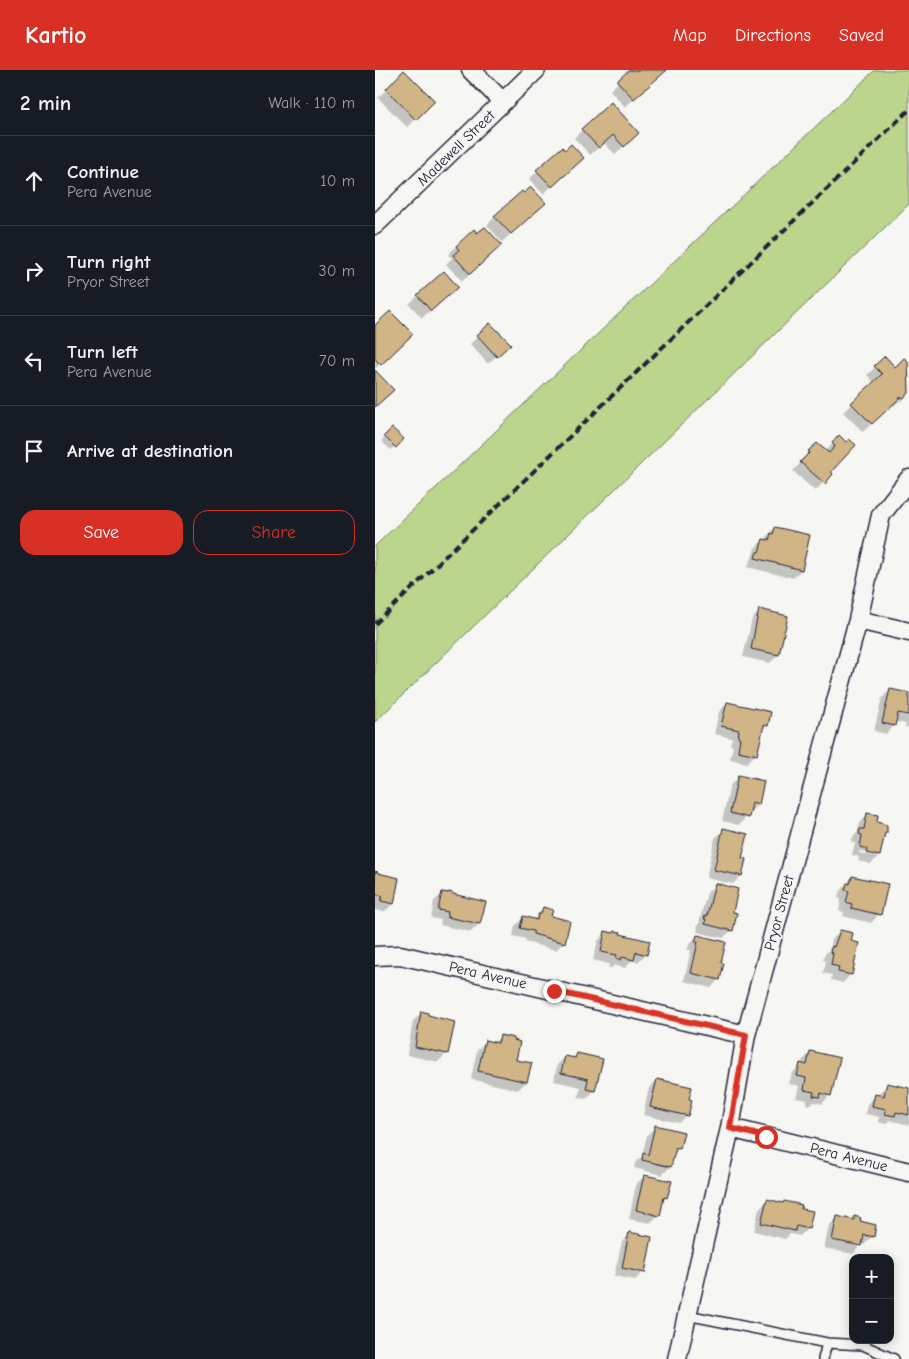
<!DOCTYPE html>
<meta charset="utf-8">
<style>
:root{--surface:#171b24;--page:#20242c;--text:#f1f3f6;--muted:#9ea1a6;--line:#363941;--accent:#d93025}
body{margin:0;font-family:"Comic Neue",sans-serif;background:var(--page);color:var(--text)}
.controls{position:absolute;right:15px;bottom:15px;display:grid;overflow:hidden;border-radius:10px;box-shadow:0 2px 12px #0003}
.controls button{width:45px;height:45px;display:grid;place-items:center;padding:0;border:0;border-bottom:1px solid var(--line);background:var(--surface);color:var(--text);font:25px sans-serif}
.stop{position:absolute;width:15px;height:15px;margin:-11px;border:4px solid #d93025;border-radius:50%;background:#fff}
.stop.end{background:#d93025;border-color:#fff;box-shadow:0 1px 5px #0008}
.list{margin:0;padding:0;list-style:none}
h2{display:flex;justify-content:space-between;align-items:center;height:65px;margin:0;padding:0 20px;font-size:21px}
h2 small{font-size:16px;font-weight:400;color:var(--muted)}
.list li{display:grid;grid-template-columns:32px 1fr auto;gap:15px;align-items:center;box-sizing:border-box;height:90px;padding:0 20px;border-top:1px solid var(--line)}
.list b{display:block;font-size:19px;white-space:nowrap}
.list p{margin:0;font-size:16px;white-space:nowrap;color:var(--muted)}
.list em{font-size:16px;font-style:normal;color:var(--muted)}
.actions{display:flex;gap:10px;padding:15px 20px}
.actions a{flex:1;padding:11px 0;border:1px solid var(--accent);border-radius:15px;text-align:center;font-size:18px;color:var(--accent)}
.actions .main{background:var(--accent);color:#fff}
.icon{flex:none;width:28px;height:28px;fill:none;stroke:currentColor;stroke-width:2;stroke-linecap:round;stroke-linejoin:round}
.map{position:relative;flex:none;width:534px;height:1289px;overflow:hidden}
header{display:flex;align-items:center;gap:30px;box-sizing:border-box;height:70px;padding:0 25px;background:var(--accent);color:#fff}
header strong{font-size:24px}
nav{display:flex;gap:28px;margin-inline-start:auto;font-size:18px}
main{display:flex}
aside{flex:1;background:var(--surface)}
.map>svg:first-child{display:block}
.green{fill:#bbd58c;stroke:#6e7c64}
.shadow{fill:#0003;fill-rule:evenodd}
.building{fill:#d1b586;stroke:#22223b}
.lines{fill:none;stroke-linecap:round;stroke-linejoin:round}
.lane-casing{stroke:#22223b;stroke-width:12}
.street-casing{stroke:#22223b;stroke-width:21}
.lane{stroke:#f6f6f2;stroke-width:9}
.street{stroke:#f6f6f2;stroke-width:18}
.rail{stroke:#22223b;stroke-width:4;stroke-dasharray:8 4;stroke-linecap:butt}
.route{stroke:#d93025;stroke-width:6}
.labels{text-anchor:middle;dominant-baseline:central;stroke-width:4;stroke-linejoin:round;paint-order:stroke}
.street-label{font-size:15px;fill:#22223b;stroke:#f6f6f2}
</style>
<header>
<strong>Kartio</strong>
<nav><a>Map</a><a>Directions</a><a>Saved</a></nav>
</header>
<main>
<aside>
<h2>2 min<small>Walk · 110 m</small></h2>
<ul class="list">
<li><svg class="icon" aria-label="ahead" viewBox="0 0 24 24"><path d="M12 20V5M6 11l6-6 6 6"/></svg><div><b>Continue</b><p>Pera Avenue</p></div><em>10 m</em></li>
<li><svg class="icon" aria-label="right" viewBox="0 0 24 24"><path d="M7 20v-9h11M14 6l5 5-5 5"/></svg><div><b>Turn right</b><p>Pryor Street</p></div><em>30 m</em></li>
<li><svg class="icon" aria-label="left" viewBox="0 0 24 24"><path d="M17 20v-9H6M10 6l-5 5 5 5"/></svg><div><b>Turn left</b><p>Pera Avenue</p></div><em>70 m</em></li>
<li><svg class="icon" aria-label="arrive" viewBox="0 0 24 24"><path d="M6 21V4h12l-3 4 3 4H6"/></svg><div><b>Arrive at destination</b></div></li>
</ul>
<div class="actions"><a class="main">Save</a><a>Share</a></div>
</aside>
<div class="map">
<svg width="534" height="1289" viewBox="0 0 534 1289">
<rect width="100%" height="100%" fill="#f6f6f2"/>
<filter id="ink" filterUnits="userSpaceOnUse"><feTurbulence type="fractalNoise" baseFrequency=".02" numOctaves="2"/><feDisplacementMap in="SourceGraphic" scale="10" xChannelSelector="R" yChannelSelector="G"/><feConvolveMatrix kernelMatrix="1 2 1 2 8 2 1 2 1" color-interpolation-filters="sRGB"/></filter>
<g filter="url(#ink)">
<!-- green -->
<path class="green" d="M500,0H534V134L0,652V476Z"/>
<!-- shadow -->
<path class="shadow" d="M256,0H290L250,37L235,20Z
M29,2L58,31L32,57L3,28Z
M207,60L263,63L240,84L229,73L215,85L199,68Z
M187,79L199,96L168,124L154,109Z
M161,141L127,172L112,155L120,147Z
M81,176L117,184L87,211L71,194L77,188L73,185Z
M68,203L73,225L47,248L34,234Z
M115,255L134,274L113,294L95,274Z
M0,257L36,264L0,299Z
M510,288L520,298L529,289L534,295V324L526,332L525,330L519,336L517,334L488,362L468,342L500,313L492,305Z
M18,360L27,369L16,380L6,371Z
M464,367L454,402L457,404L440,421L418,401L427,391L426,390L442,375L450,382Z
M400,458L426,500L418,508L372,497L377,488L380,478L388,470L391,469L392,466Z
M385,541L403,585L395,593L368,587L377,549Z
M515,620L534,624V658L530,657L531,654L520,652L519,656L511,664L499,661L507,628Z
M352,633L392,655L386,661L381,684L372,693L355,689L358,676L355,675L357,668L339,664L344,642Z
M364,707L383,734L364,755L347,751L355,715Z
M493,744L511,762L508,765L504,786L496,794L483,791L484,787L477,785L480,773L476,772L477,768L482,763L485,753ZM485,781L500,784V786L484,783Z
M349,760L366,789L370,790L366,806L358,814L331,808L340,768Z
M0,803L18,834L9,842L0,840Z
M477,807L504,844L496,853L468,846L469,842L464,841L466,829L463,828L464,823Z
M340,814L356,842L357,860L348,868L322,862L323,858L322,857L324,853L332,823Z
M68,823L104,854L96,862L65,855L66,850L56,848L59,831Z
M168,839L189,872L181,880L150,872L151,869L138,866L140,856L148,848L159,849Z
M465,861L475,872L476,904L468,913L456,910L457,905L448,903L451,891L448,890L449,886L456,876L457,870Z
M231,862L271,884L263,892L256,891L250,898L239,895L237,898L233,897L234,894L218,890L223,871Z
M322,866L344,894V909L336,918L309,911L316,880H312L314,875Z
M47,942L71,984L63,992L32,985L38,951Z
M125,967L151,1012L143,1020L96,1009L102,980L110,972L118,973Z
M435,983L455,1025L447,1034L439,1032L436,1035L431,1034L432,1030L421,1028L424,1016L414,1014L417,1003L426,995L427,991Z
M202,985L219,1021L211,1029L203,1027L206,1017L179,1011L182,995L190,987L198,989Z
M282,1010L312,1045L304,1053L268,1045L274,1018Z
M512,1015L534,1020V1055L514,1050L511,1054L503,1052L504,1047L490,1044L492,1034L500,1026H503L504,1023Z
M280,1057L307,1063L303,1079L298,1084L295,1097L287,1105L259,1098L260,1093L267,1086L272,1065Z
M270,1106L291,1127L286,1132L284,1145L275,1153L254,1149L261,1114Z
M392,1131L425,1140L433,1158L425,1166L415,1164L410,1169L379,1161L384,1139Z
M462,1148L477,1151L480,1148L498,1166L489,1175L486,1174L478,1184L449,1178L454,1156Z
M255,1164L268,1202L260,1210L239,1206L247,1172Z"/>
<!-- building -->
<path class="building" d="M29,0L60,31L41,50L11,19Z
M254,0H292L259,29L242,11Z
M236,32L264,63L249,77L238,65L224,78L206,59Z
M196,74L209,88L177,117L161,100L187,77L190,80Z
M156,117L171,133L136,164L119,146L147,121L149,123Z
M110,157L127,175L95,204L78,185L84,180L81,176L99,159L102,163Z
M69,201L83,217L56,241L42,225Z
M15,241L38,264L6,295L0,289V255Z
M115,253L136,274L122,287L102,265Z
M510,286L520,297L529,288L533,291L534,323L528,328L526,327L497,354L476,333L507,304L499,296Z
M0,300L19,320L0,337Z
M17,358L29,369L21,378L9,366Z
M464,365L471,372L474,369L481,375L456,402L458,404L450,414L425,392L435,382L433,381L442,373L454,383L460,376L457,373Z
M400,457L435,465L427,500L380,488L382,482H384L388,469L394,470L396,463L398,464Z
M384,539L413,546L404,585L376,579Z
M515,619L534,623V645L523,643L520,656L507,653Z
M352,632L396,642L393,656L389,655L382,685L363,681L365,668L363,667L364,660L346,656Z
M363,705L389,711L384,735L377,733L374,748L355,743Z
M492,743L503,745L502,752L512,755V763H510L505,786L491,783L492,779L485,777L487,765L484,764L485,759H489Z
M348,758L373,764L367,788L371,789L367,806L339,800Z
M0,801L3,802V803L24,808L19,834L6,831L8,826L0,824Z
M477,806L513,814L506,845L476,838L477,834L471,832L474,821L470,820L472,813L475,814Z
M340,813L363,819L358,842L362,843L358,861L330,854L331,849H329L330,846H332Z
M67,822L74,823V822L78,823V824L111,832L105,854L72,847L73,842L63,840Z
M168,837L178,840L176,846L195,851L190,873L158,864V861L145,858L148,846L162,850L163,844H166Z
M465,860L478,863L476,871L484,873L477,905L463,902L464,897L456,895L458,883L455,882L457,876L459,877Z
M230,861L238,863L240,861L246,862L245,864L275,871L272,885L261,882L259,890L247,887L246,890L241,888L242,885L226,882Z
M322,865L351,872L346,893H349L345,910L316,903L323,872H320Z
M46,941L53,943V945L80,952L73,984L40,977Z
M125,965L139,968V970L145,972L141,990L157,993L152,1012L103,1001L110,970L123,973Z
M435,981L465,988L456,1026L446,1023L445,1027L438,1026L439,1022L429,1020L431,1008L422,1006L425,993L432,995Z
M202,983L228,989L220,1021L211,1019L213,1009L186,1003L190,986L200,988Z
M282,1009L317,1017L314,1029L317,1030L313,1046L275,1037Z
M512,1013L534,1018V1045L521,1042L520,1046L510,1044L511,1039L497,1036L500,1024L509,1026Z
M280,1055L309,1062L305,1079L301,1078L296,1097L267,1090L268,1083L273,1085Z
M269,1105L297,1111L292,1128L289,1127L285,1146L261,1140Z
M392,1129L408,1133L409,1131L427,1135L426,1139L438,1141L434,1159L421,1156L420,1161L386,1153Z
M462,1146L479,1150V1146L486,1148L485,1151L501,1155L499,1167L489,1165L487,1176L457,1170Z
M254,1162L277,1167L270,1203L247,1198Z"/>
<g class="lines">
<!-- lane casing -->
<g class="lane-casing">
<path id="lane" d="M312,1245L452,1273L488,1275L519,1289
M448,1289L452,1273"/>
</g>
<!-- street casing -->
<g class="street-casing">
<path id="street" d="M96,0L128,32
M0,155L161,0
M483,550L534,562
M0,886L25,885L371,965
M355,1058L534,1102
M302,1289L355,1058L371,965L483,550L506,445L534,409"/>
</g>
<!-- lane -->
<use href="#lane" class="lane"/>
<!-- street -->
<use href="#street" class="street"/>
<!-- rail -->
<path class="rail" d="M0,554L534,40"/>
</g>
</g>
<g class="lines" filter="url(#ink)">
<!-- route -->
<path class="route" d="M179,921L371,965L355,1058L391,1067"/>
</g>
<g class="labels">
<!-- street labels -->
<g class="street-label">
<text transform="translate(81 78) rotate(-44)">Madewell Street</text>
<text transform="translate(404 843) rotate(-75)">Pryor Street</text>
<text transform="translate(113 905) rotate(13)">Pera Avenue</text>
<text transform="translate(474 1087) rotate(14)">Pera Avenue</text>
</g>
</g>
</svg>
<div class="controls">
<button>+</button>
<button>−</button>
</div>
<div class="stop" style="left:391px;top:1067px"></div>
<div class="stop end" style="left:179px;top:921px"></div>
</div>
</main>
